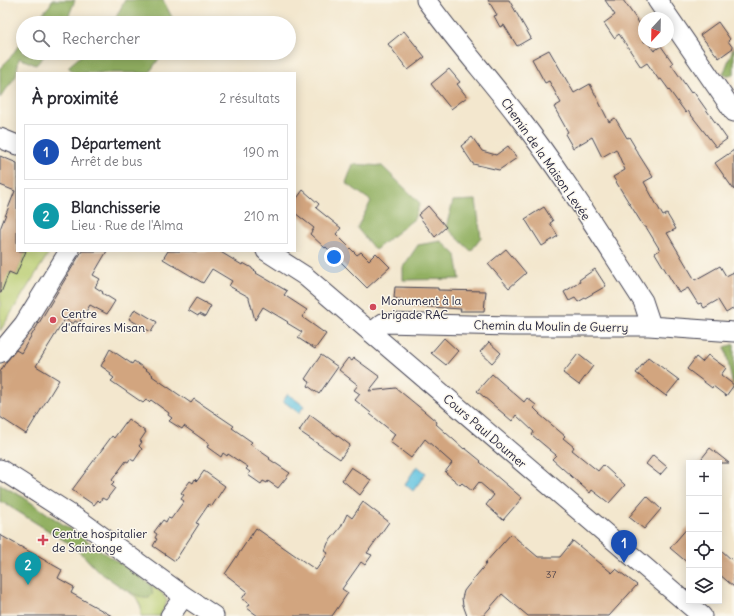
<!DOCTYPE html>
<html lang="fr">
<meta charset="utf-8">
<style>
:root{--surface:#fff;--page:#f7f7f7;--text:#2b2b33;--muted:#7c7c81;--line:#e1e1e2;--accent:#ea580c}
body{margin:0;font-family:Delius,sans-serif;background:var(--page);color:var(--text)}
.controls{position:absolute;right:12px;bottom:12px;display:grid;overflow:hidden;border-radius:0px;box-shadow:0 2px 10px #0003}
.controls button{width:36px;height:36px;display:grid;place-items:center;padding:0;border:0;border-bottom:1px solid var(--line);background:var(--surface);color:var(--text);font:20px sans-serif}
.compass{position:absolute;left:638px;top:12px;width:36px;height:36px;border-radius:50%;background:var(--surface);box-shadow:0 2px 10px #0003;rotate:202deg}
.you{position:absolute;left:334px;top:257px;width:14px;height:14px;margin:-10px;border:3px solid #fff;border-radius:50%;background:#1a73e8;box-shadow:0 0 0 6px #1a73e833}
.badge{display:grid;place-items:center;width:26px;height:26px;border-radius:50%;background:var(--accent);color:#fff;font-size:13px;font-weight:700}
.pin{position:absolute;translate:-50% -33px;filter:drop-shadow(0 1px 2px #0008)}
.pin::after{content:'';position:absolute;top:21px;width:14px;height:12px;background:inherit;clip-path:polygon(0 0,100% 0,50% 100%)}
.list{margin:0;padding:0;list-style:none}
h2{display:flex;justify-content:space-between;align-items:center;height:52px;margin:0;padding:0 16px;font-size:17px}
h2 small{font-size:13px;font-weight:400;color:var(--muted)}
.list li{display:grid;grid-template-columns:26px 1fr auto;gap:12px;align-items:center;box-sizing:border-box;height:56px;margin:0 8px 8px;padding:0 8px;border:1px solid var(--line);border-radius:0px}
.list b{display:block;font-size:15px;white-space:nowrap}
.list p{margin:0;font-size:13px;white-space:nowrap;color:var(--muted)}
.list em{font-size:13px;font-style:normal;color:var(--muted)}
.icon{flex:none;width:22px;height:22px;fill:none;stroke:currentColor;stroke-width:2;stroke-linecap:round;stroke-linejoin:round}
.map{position:relative;flex:none;width:734px;height:616px;overflow:hidden}
.search{position:absolute;background:var(--surface);box-shadow:0 2px 10px #0003;left:16px;top:16px;width:280px;height:44px;display:flex;align-items:center;gap:10px;box-sizing:border-box;padding:0 14px;border-radius:22px;color:var(--muted);font-size:15px}
.panel{position:absolute;background:var(--surface);box-shadow:0 2px 10px #0003;left:16px;top:72px;width:280px;height:180px;border-radius:0px}
.map>svg:first-child{display:block}
.green{fill:#b8cc70;stroke:#6d7756}
.forest{fill:#92b062;stroke:#5a694e}
.water{fill:#62c3e0;stroke:#42728e}
.building{fill:#d2a57f}
.lines{fill:none;stroke-linecap:round;stroke-linejoin:round}
.minor-casing{stroke:#414051;stroke-width:21}
.minor{stroke:#fff;stroke-width:19}
.poi-dot{fill:#d1495b;stroke:#fbf7ec;stroke-width:1.5}
.labels{text-anchor:middle;dominant-baseline:central;stroke-width:3;stroke-linejoin:round;paint-order:stroke}
.number-label{font-size:10px;fill:#4e434c}
.street-label{font-size:12px;fill:#22223b;stroke:#fbf7ec}
.poi-label{font-size:12px;fill:#22223b;stroke:#fbf7ec;text-anchor:start}
</style>
<div class="map">
<svg width="734" height="616" viewBox="0 0 734 616">
<rect width="100%" height="100%" fill="#fbf7ec"/>
<filter id="ink" filterUnits="userSpaceOnUse"><feTurbulence type="fractalNoise" baseFrequency=".025" numOctaves="2"/><feDisplacementMap in="SourceGraphic" scale="8" xChannelSelector="R" yChannelSelector="G"/><feConvolveMatrix kernelMatrix="1 2 1 2 8 2 1 2 1" color-interpolation-filters="sRGB"/></filter>
<filter id="wash" filterUnits="userSpaceOnUse"><feTurbulence type="fractalNoise" baseFrequency=".012" numOctaves="4" result="noise"/><feDisplacementMap in="SourceGraphic" scale="16" xChannelSelector="R" yChannelSelector="G"/><feGaussianBlur stdDeviation="0.9" result="paint"/><feColorMatrix in="noise" values="0 0 0 0 0 0 0 0 0 0 0 0 0 0 0 0 0 1.4 0 .05"/><feComposite in="paint" operator="in"/></filter>
<g filter="url(#wash)">
<rect width="100%" height="100%" fill="#f3e7ce"/>
<!-- green -->
<path class="green" d="M26,251H50L0,331V288L9,272L16,275Z
M0,484L23,497L162,593L167,601L160,616H141V607L136,597L98,571L84,556L65,541L4,503L0,502Z"/>
<!-- forest -->
<path class="forest" d="M52,0H75L66,23H34L50,5Z
M125,0H163L175,23H113Z
M23,39V53H47L36,65L19,58L16,76L0,98V68L10,58Z
M734,46V75H723Z
M84,53H163L149,73H75L68,67Z
M353,164L382,166L420,203L414,219L375,250L357,228L371,201L346,183Z
M476,200L481,238L471,251L446,227L453,201Z
M441,241L456,255L460,279L403,280V267L418,245Z
M734,344V392L725,347Z
M0,485L23,497L150,584L153,593L149,598H143L124,589L98,571L84,556L65,541L4,503L0,502Z"/>
<!-- water -->
<path class="water" d="M288,394L304,406L299,413L283,401Z
M417,466L426,473L413,491L405,484Z"/>
<g id="blocks">
<!-- building -->
<path class="building" d="M488,0H509L531,38L517,46L504,25L500,27L494,16L497,15Z
M605,0H623L644,30V42H647L654,51L661,46L673,63L671,64L691,93L693,91L727,139L716,147L688,111L686,113L661,79L659,80L647,63L641,67L619,34L614,38L604,23L615,15Z
M718,22L730,39L728,41L733,48L719,58L700,35Z
M404,31L425,57L408,70L388,44Z
M549,50L574,93L590,84L609,122L615,118L627,138L629,137L635,147H634L653,177L644,182L663,216L667,214L676,229L667,233L695,280L720,266L726,276L734,272V308L726,313L718,300L704,308L701,303L698,304L688,288L679,293L655,253L660,250L646,227H644L613,177L625,170L616,149L602,157L592,137L573,148L565,134L568,132L554,107L561,103L549,81L545,83L532,59Z
M449,69L460,82L457,84L467,97L451,109L431,84Z
M472,137L482,151L496,155L508,146L517,158L499,170L473,164L461,146Z
M734,150V190L715,163Z
M0,156L17,163V251H26L16,275L9,272L1,293H0V229L15,191L0,185Z
M303,190L319,204L316,208L341,228L336,234L357,255L361,252L369,260L376,253L390,267L367,288L326,247L325,248L310,234L314,228L295,213V201Z
M428,206L446,227L435,237L418,215Z
M544,207L553,221L550,223L558,236L542,246L525,219Z
M506,249L526,273L509,288L488,264Z
M82,251H107L93,275L100,279L95,287L103,292L102,293L115,301L107,314L90,305L79,323L75,321L73,324L65,319L36,366L59,380L26,434L0,417V372L6,362L16,350L21,353Z
M168,251H219L242,265L243,263L252,268V269L257,272L256,273L287,291L284,295L307,310L302,317L326,334L315,349L298,338L302,332L287,323L288,322L263,307L255,320L249,298V297L229,286L232,281L212,269L203,283L163,259Z
M595,269L606,286L578,302L575,298L569,301L564,292L580,282L579,280Z
M395,287L438,288V290L486,291L484,311H460L461,309L399,305V299L394,298Z
M196,298L211,306L205,317L199,314L198,316L188,310Z
M135,309L157,322L151,332L129,319Z
M444,338L458,351L446,365L431,353Z
M489,342L501,353L492,363L480,352Z
M110,349L132,364L134,361L153,375L152,376L191,403L194,399L234,426L232,428L252,442L250,444L270,458L269,459L290,473L278,488L268,481L267,483L263,481L261,484L248,475L250,472L246,469L248,467L228,454L227,456L223,453L221,457L207,447L209,443L205,441L184,426L182,429L169,421L172,418L168,415L169,413L151,400L149,402L146,400L143,403L111,381L114,378L110,375L111,373L101,366Z
M578,354L593,366L579,385L563,373Z
M321,355L338,367L319,394L308,386L310,382L305,379Z
M708,355L726,368L721,375L734,385L726,396L713,386L712,388L687,369L696,357L702,362Z
M648,357L679,380L666,396L636,373Z
M348,358L352,361L354,358L380,377L369,391L396,388L418,406L437,422L436,424L464,449L465,448L481,461L480,462L522,498L503,520L486,505L494,495L479,482L472,491L462,483L460,485L445,472L452,463L425,439L411,458L390,442L395,434L370,414L371,413L355,400L360,394L354,390L358,385L339,370Z
M492,374L524,402L527,398L536,405L534,408L540,414H539L565,436L563,438L574,447L572,450L598,471L603,465L625,485L609,503L592,490L590,493L552,459L556,455L532,435L534,432L516,415L512,421L477,391Z
M310,415L350,445L340,459L299,431Z
M128,419L146,432L140,441L142,442L139,446L142,449L134,461L130,459L128,462L126,461L112,480L114,482L111,485L115,488L106,500L102,498L100,502L98,500L94,505L72,490L112,436L114,438Z
M710,448L729,463H698Z
M653,455L667,467L660,475L646,464Z
M351,467L371,480L360,495L342,480Z
M204,471L225,486L212,506L209,504L196,523L199,524L175,561L153,546L157,539L155,538L157,534L154,532L163,520L166,522L168,518L171,519L184,501L181,499L184,495L181,493L190,481L193,483L195,479L197,481Z
M647,496L661,509L644,529L629,517Z
M363,502L389,522L367,553L372,555L365,565L361,562L342,589L348,593L332,616H258L247,608L250,604L242,599L247,591L225,574L256,528L316,570L328,553L325,551L328,543L341,527L347,514L352,518Z
M689,526V564L670,548Z
M511,534L538,557H560L573,541L612,573L616,569L637,585L609,616H528L502,594L483,616H467L463,605L462,598L464,591L467,587L486,564L485,563Z
M0,535L62,570L58,578L74,587L71,593L112,616H0Z
M719,548L734,562V587L719,574Z"/>
</g>
</g>
<g filter="url(#ink)">
<use href="#blocks" fill-opacity="0" stroke="#414051" stroke-width="1"/>
<g class="lines">
<!-- minor casing -->
<g class="minor-casing">
<path id="minor" d="M426,0C455,40 487,76 517,115C563,174 602,238 643,301L650,322L649,326
M657,0L734,112
M0,138L17,145
M266,251L305,276L702,616
M371,333L383,323L512,326H649L734,332
M0,353L24,324L69,251
M0,469L81,521L184,596L214,616
M170,616L184,596"/>
</g>
<!-- minor -->
<use href="#minor" class="minor"/>
</g>
</g>
<!-- markers -->
<g class="poi-dot">
<circle cx="373" cy="307" r="4"/>
<circle cx="53" cy="320" r="4"/>
<path d="M41 534h4v4h4v4h-4v4h-4v-4h-4v-4h4z"/>
</g>
<g class="labels">
<!-- number labels -->
<g class="number-label">
<text x="551" y="574">37</text>
</g>
<!-- street labels -->
<g class="street-label">
<text transform="translate(546 159) rotate(55)">Chemin de la Maison Levée</text>
<text transform="translate(551 326) rotate(1)">Chemin du Moulin de Guerry</text>
<text transform="translate(485 431) rotate(41)">Cours Paul Doumer</text>
</g>
<!-- poi labels -->
<g class="poi-label">
<text x="381" y="300">Monument à la<tspan x="381" dy="14">brigade RAC</tspan></text>
<text x="61" y="313">Centre<tspan x="61" dy="14">d'affaires Misan</tspan></text>
<text x="52" y="533">Centre hospitalier<tspan x="52" dy="14">de Saintonge</tspan></text>
</g>
</g>
</svg>
<div class="controls">
<button>+</button>
<button>−</button>
<button><svg class="icon" aria-label="locate" viewBox="0 0 24 24"><circle cx="12" cy="12" r="6"/><path d="M12 2v4M12 18v4M2 12h4M18 12h4"/></svg></button>
<button><svg class="icon" aria-label="layers" viewBox="0 0 24 24"><path d="M12 4l9 5-9 5-9-5zM3 14l9 5 9-5"/></svg></button>
</div>
<svg class="compass" viewBox="-18 -18 36 36"><path d="M0-13l5 13h-10z" fill="#e53935"/><path d="M0 13l5-13h-10z" fill="#7c7c81"/></svg>
<div class="you"></div>
<div class="pin badge" style="left:624px;top:563px;background:#1a4fb4">1</div>
<div class="pin badge" style="left:28px;top:585px;background:#0f9aa8">2</div>
<div class="search"><svg class="icon" aria-label="search" viewBox="0 0 24 24"><circle cx="10" cy="10" r="6"/><path d="M15 15l6 6"/></svg>Rechercher</div>
<section class="panel">
<h2>À proximité<small>2 résultats</small></h2>
<ul class="list">
<li><span class="badge" style="background:#1a4fb4">1</span><div><b>Département</b><p>Arrêt de bus</p></div><em>190 m</em></li>
<li><span class="badge" style="background:#0f9aa8">2</span><div><b>Blanchisserie</b><p>Lieu · Rue de l'Alma</p></div><em>210 m</em></li>
</ul>
</section>
</div>
